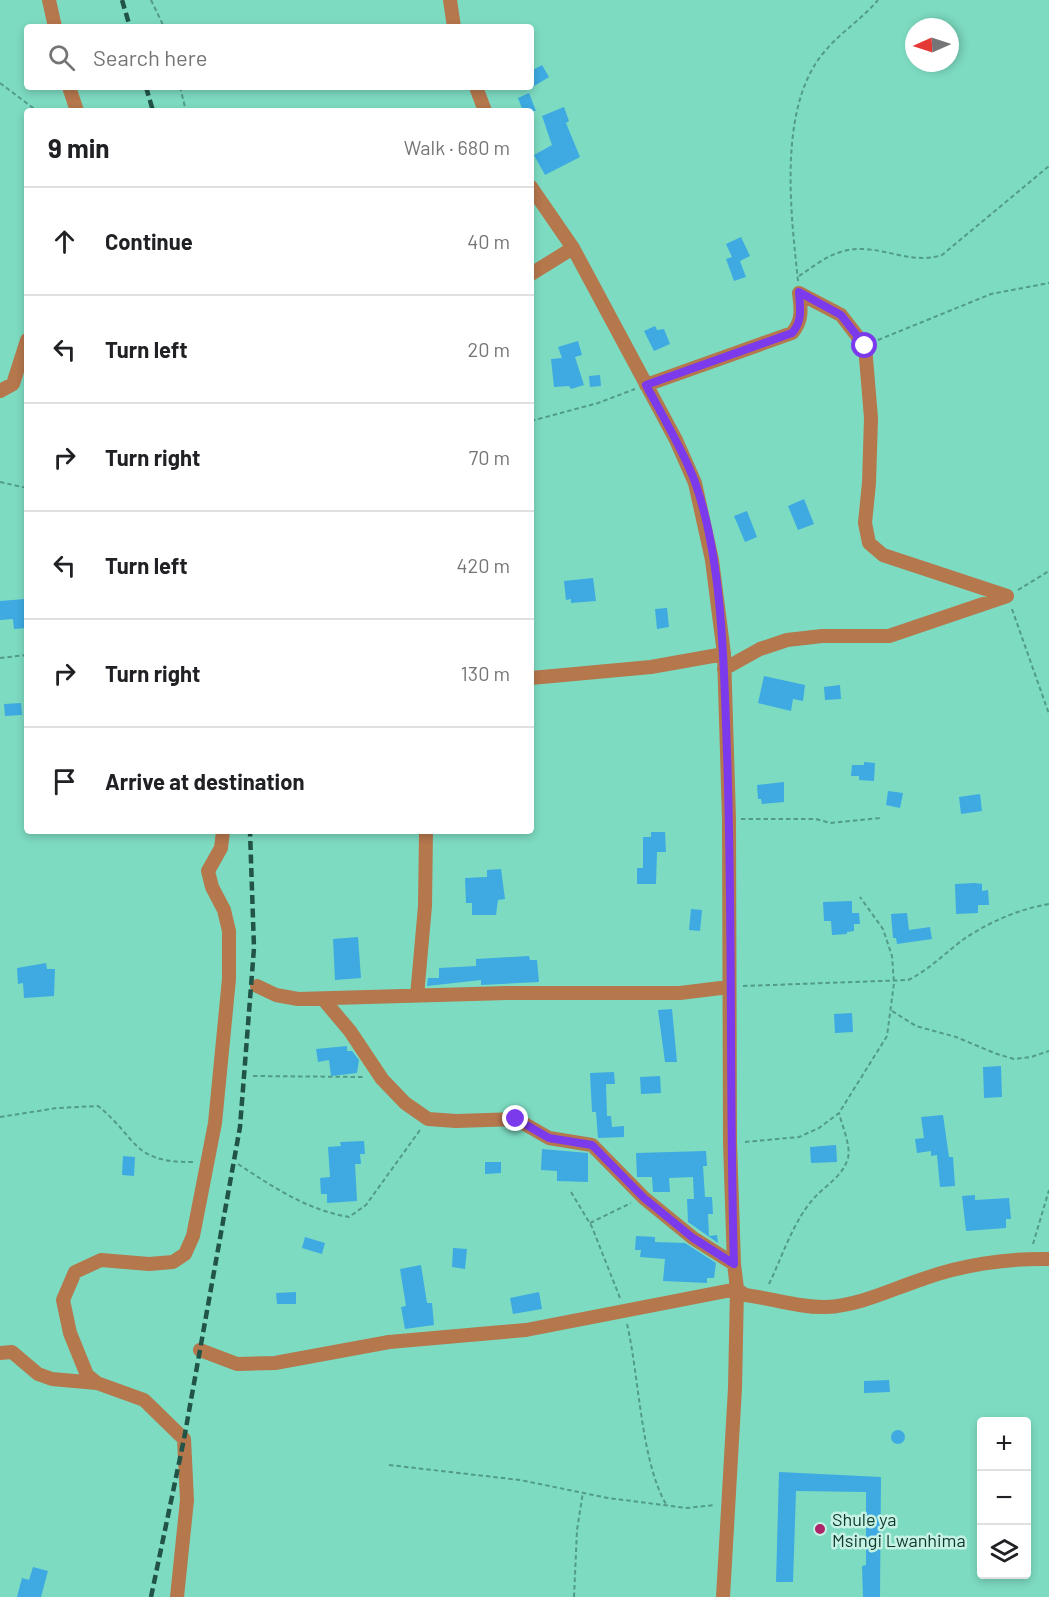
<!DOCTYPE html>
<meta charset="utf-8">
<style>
:root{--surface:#fff;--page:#f6f6f6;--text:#202124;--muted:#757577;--line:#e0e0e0}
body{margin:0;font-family:Barlow,sans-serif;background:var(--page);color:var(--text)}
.controls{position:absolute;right:18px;bottom:18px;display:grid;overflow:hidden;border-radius:6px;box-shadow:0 3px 9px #0003}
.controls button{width:54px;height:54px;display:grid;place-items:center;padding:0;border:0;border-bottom:2px solid var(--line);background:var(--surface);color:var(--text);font:30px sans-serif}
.compass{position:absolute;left:905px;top:18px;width:54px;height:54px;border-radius:50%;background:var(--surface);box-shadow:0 3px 9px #0003;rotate:267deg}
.stop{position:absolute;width:18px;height:18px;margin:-14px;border:4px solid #7c3aed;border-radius:50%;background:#fff}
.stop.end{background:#7c3aed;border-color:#fff;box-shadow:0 2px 6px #0008}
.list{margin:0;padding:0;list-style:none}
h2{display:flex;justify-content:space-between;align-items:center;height:78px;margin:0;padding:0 24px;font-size:26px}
h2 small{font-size:20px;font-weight:400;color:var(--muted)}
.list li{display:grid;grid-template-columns:39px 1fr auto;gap:18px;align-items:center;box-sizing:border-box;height:108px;padding:0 24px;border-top:2px solid var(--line)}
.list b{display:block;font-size:22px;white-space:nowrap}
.list em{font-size:20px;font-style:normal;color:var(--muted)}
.icon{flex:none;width:33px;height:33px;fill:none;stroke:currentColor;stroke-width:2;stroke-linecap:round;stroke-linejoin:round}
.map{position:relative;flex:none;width:1049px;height:1597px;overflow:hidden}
.search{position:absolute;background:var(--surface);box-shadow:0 3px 9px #0003;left:24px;top:24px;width:510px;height:66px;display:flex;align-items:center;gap:15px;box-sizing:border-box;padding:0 21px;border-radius:6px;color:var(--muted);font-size:22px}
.panel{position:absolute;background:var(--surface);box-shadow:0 3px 9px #0003;left:24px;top:108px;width:510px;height:726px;border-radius:6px}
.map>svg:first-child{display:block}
.building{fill:#3eaae1}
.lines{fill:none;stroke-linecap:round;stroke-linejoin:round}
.path{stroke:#529b89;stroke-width:2;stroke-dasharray:4.5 3;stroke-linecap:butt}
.minor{stroke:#b5774c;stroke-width:14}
.rail{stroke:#215347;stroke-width:4.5;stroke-dasharray:9 4.5;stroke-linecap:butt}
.route{stroke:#7c3aed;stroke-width:8}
.poi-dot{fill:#ad256a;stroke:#c6f2e4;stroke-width:2}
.labels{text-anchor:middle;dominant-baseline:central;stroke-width:5;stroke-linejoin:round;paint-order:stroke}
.poi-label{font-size:18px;fill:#0e372e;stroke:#c6f2e4;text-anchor:start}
</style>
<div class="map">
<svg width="1049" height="1597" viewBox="0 0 1049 1597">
<rect width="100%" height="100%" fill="#7ddbc2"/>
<!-- building -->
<path class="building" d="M542,65L549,77L531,88V71Z
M529,93L536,111H523L518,98Z
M564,107L569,121L566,123L580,157L545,175L534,155L552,145L542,116Z
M741,237L750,256L740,261L746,277L734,281L726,259L732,257L726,244Z
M655,326L657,330L664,329L670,344L654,351L644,331Z
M578,341L582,355L575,357L584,385L571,389L569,386L554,387L551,359L562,358L558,347Z
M600,375L601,386L590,387L589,376Z
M804,499L814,524L798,530L788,506Z
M747,511L757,537L745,542L734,516Z
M593,578L596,601L571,603V599L566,600L564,581Z
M25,599L27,628L14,629L13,619L0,620V601Z
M667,608L669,627L657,629L655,609Z
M764,676L805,685L803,701L793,699L791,711L758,703Z
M840,685L841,699L825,700L824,687Z
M21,703L22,715L5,716L4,704Z
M864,762L875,763L874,781L859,780V776H851L852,765H864Z
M784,782V802L762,804L761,799H758L757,785Z
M888,791L903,793L900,808L886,805Z
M980,794L982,811L961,814L959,797Z
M651,832H665L666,852H657L656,884H637V868H643V837H651Z
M501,869L505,899L498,900L496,915H472V903H466L465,878L487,877V870Z
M975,883L982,884V891L988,890L989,905H978V913L956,914L955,884Z
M852,901V913H859L860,924H854V931L847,932V934L832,935L831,921H824L823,902Z
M691,909L702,910L700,931L689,930Z
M907,913L909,930L930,927L932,939L897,944L896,938H893L891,914Z
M358,937L361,978L335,980L333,939Z
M529,956L530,960H537L539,982L481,985V980L427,986L428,978H439V968L476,966V959Z
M46,963L47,969H55L54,996L24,998L23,983L18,984L17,968Z
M672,1009L677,1062H665L658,1010Z
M852,1013L853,1032L835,1033L834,1014Z
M347,1046V1051H352L359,1060L357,1073L331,1076L329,1060L318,1062L316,1049Z
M1001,1066L1002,1097L984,1098L983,1067Z
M614,1072L615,1084H606L607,1116H611L612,1127L624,1126V1137L598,1138L596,1112H592L590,1073Z
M660,1076L661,1093L641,1094L640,1077Z
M943,1115L949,1157H953L955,1186L940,1187L937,1155L931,1156V1151L917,1153L915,1139L924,1138L921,1117Z
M364,1141L365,1154H360L361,1164H355L357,1201L327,1203V1194H321L320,1178L330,1177L328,1147L341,1146L340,1142Z
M836,1145L837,1162L811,1163L810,1147Z
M542,1149L588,1153V1182L557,1181V1171L541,1170Z
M706,1151L707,1166H703L705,1197H712L713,1214H708L709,1236L717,1235L718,1243L688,1222L687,1199H694L693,1177L669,1178L670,1192H653L652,1177H637L636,1153Z
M123,1156L135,1157L134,1176L122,1175Z
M485,1162H501V1173L485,1174Z
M975,1195V1200L1009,1198L1011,1219H1006V1228L966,1231L962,1196Z
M636,1236L655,1237V1242L685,1243L716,1263L714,1278H707V1283L663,1281L665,1259L640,1257L641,1250H635Z
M305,1237L325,1243L322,1254L302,1248Z
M453,1248L467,1249L465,1269L452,1267Z
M421,1265L427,1303H432L434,1325L405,1329L401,1307L406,1306L400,1269Z
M296,1292V1304H277L276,1293Z
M539,1292L542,1309L513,1314L510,1298Z
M889,1380L890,1392L864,1393V1381Z
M891 1437a7 7 0 1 1 14 0a7 7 0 1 1-14 0Z
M779,1472L881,1477L880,1597H863L862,1566L866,1565V1492L796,1491L793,1582H776Z
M33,1567L48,1571L41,1597H17L22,1578L29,1580Z"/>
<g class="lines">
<!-- path -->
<path class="path" d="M151,0L164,27
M0,83L37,111
M180,87L186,111
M799,276C813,267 827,255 844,251C877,242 909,266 942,255L1049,166
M798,281C791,214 777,106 825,51C841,32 862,19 878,0
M878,340L991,294L1049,283
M531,421L598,403L635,389
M0,482L27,488
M1018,590L1049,571
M1012,609L1049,714
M0,658L27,655
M741,819H816L830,823L881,818
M743,986L908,980C929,970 945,953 964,939C989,922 1019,909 1049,904
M892,1011L916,1026L956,1037L997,1054L1014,1059L1031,1057L1049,1051
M253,1076L364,1077
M0,1117L57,1108L98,1106C138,1138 131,1163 193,1162
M745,1142L799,1137L819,1128L839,1113L887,1036L894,983L892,956L883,929L860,897
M238,1164C273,1187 307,1210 349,1217L366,1205L420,1130
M571,1192L592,1227L620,1298
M590,1223L631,1203
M1033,1244L1049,1190
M769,1284C783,1255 793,1221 815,1197C826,1185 843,1176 848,1158C851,1145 842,1126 839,1113
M627,1324C639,1375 641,1462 666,1504
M389,1465L520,1480L608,1498L687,1508L715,1505
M574,1597L577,1530L583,1492"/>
<!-- minor -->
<path class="minor" d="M49,0L55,27
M450,0L454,27
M69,87L77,111
M476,87L485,111
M531,187L573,248L676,440L695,483L712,560L724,654L729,819L730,1142L734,1264L737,1289L735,1388L723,1597
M531,274L573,248
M799,293L841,315L865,346L871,418L869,483L865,523L869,543L883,555L1007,596
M646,385L792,333C803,321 801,308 799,293
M0,391L13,384L27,340
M724,669L760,649L787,640L822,636H889L1007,596
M531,678L651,667L724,654
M257,986L276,995L298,999L507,993H680L729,987
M417,996L425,906L426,831
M323,999L350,1031L382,1079L405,1103L428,1119L456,1121L516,1119L549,1138L592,1145L644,1198L693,1238L734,1264
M200,1350L237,1364L275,1363L389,1342L526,1330L737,1289L745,1295C771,1298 799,1308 826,1307C859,1306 892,1289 923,1279C961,1265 1008,1258 1049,1259
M0,1353L12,1352L38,1374L52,1379L97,1383
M177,1597L187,1500L184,1439L144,1400L97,1383L87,1375L70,1333L63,1300L75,1272L101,1260L149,1264L173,1262L185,1254L193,1236L215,1123L229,979V931L224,910L212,887L208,871L221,848L223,831"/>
<!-- rail -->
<path class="rail" d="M122,0L130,27
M146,87L153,111
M151,1597L184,1439L240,1127L254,948L250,831"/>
</g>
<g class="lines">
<!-- route -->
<path class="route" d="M516,1119L549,1138L592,1145L644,1198L693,1238L734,1264C729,1093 733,922 727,752C724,669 723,561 695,482C682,448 663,417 646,385L792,333C803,321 800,308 799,292L841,315L865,346"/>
</g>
<!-- markers -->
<circle class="poi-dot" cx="820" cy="1529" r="6"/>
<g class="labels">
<!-- poi labels -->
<g class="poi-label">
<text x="832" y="1519">Shule ya<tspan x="832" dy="21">Msingi Lwanhima</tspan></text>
</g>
</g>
</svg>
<div class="controls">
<button>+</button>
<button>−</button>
<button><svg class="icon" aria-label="layers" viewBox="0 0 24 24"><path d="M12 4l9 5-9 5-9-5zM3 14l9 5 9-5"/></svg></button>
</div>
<svg class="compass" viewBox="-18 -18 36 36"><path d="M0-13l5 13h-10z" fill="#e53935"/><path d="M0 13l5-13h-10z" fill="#757577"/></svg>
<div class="stop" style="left:865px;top:346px"></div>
<div class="stop end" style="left:516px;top:1119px"></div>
<div class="search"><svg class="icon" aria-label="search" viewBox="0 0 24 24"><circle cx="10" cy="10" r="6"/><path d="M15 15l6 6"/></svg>Search here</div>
<section class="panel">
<h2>9 min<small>Walk · 680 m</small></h2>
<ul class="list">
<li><svg class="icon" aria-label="ahead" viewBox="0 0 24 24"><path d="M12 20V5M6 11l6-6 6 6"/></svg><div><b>Continue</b></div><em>40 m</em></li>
<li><svg class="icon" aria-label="left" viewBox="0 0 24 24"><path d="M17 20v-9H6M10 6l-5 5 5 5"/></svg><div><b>Turn left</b></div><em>20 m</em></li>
<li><svg class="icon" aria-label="right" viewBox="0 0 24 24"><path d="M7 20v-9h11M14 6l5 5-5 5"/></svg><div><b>Turn right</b></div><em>70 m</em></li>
<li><svg class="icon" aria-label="left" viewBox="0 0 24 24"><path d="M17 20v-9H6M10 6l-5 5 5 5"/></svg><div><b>Turn left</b></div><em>420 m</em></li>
<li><svg class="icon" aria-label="right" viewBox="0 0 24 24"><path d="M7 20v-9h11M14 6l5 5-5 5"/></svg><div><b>Turn right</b></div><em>130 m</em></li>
<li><svg class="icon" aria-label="arrive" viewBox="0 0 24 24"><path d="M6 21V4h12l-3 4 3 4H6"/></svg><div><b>Arrive at destination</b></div></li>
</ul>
</section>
</div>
